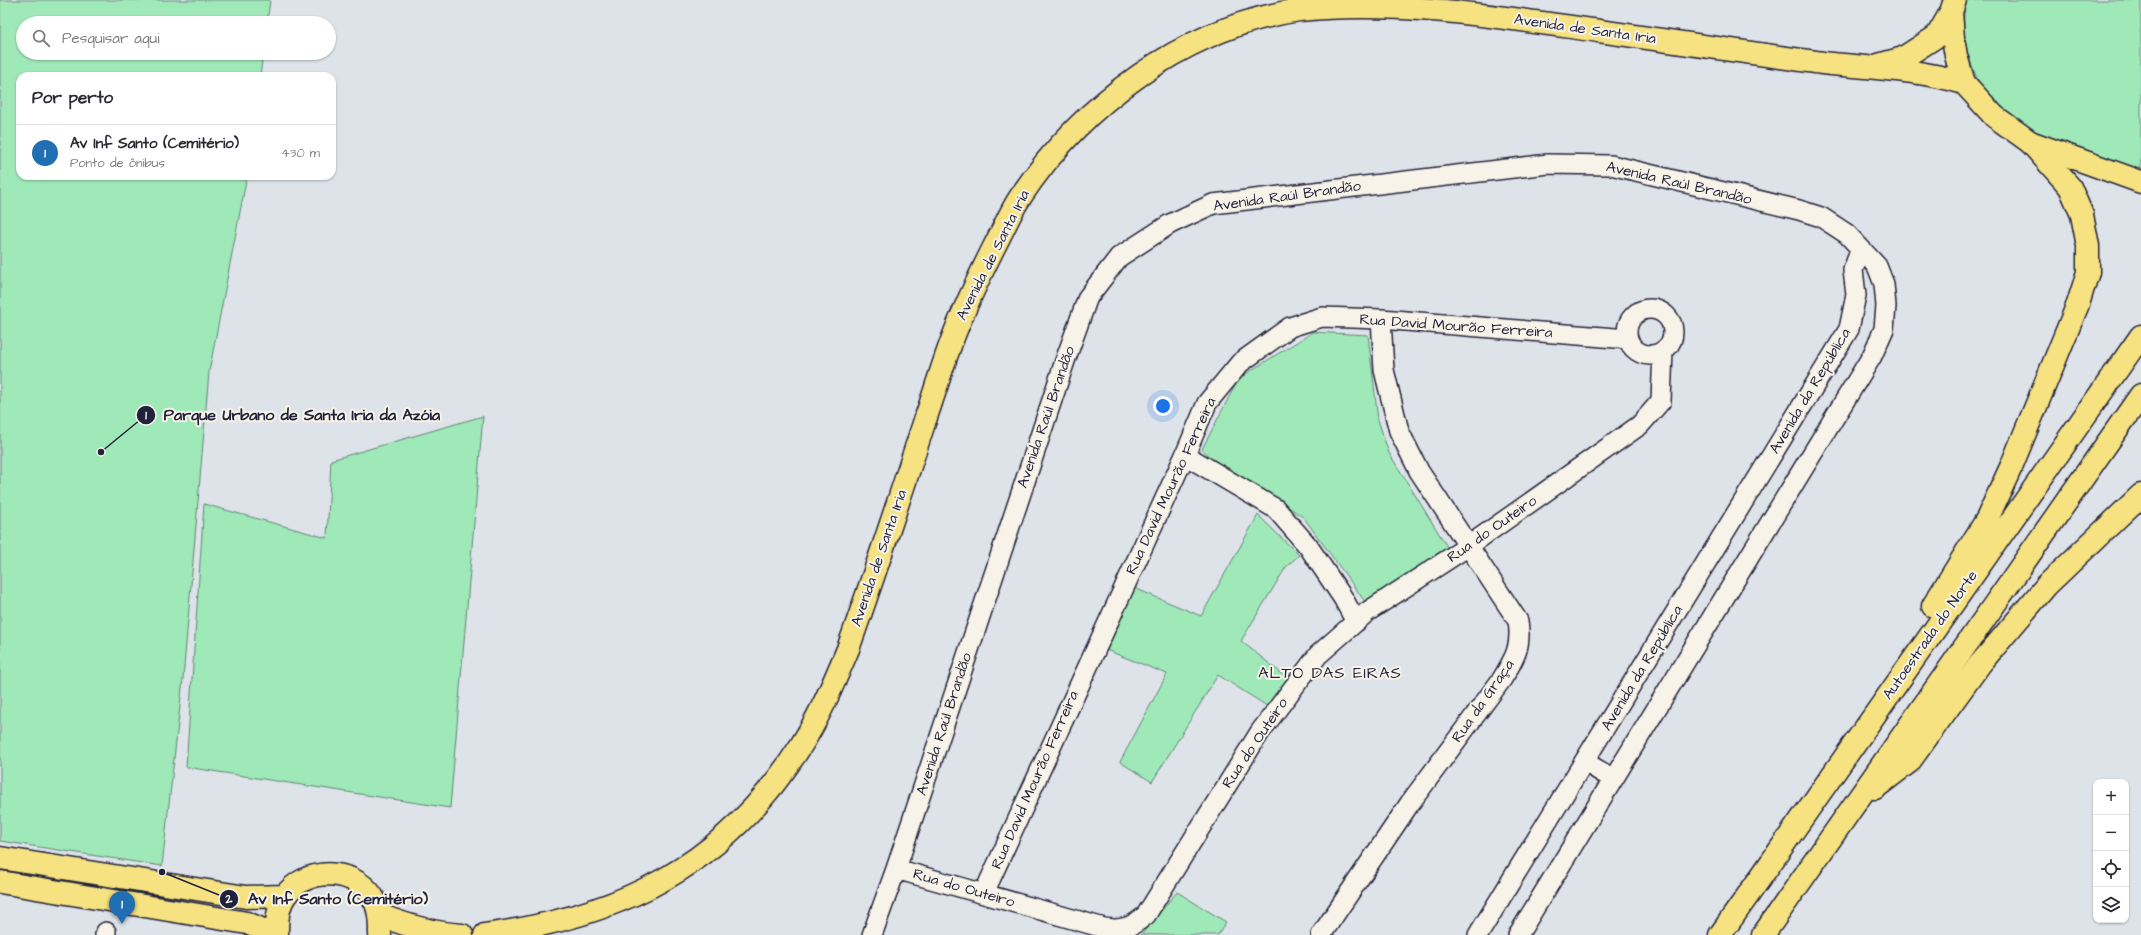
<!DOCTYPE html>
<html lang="pt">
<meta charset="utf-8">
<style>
:root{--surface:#fff;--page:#f7f7f7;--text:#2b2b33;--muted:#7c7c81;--line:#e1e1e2;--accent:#1f6fb2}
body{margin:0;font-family:"Architects Daughter",sans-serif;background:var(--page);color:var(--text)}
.controls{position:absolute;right:12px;bottom:12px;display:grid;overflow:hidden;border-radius:8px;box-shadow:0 1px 3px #0004}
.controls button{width:36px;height:36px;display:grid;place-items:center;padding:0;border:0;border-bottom:1px solid var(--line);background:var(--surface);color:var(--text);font:20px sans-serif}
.you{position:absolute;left:1163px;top:406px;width:14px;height:14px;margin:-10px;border:3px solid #fff;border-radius:50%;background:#1a73e8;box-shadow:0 0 0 6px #1a73e833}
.badge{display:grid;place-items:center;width:26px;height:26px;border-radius:50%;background:var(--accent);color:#fff;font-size:13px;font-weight:700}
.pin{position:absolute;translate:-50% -33px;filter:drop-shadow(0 1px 2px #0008)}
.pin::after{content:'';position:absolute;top:21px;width:14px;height:12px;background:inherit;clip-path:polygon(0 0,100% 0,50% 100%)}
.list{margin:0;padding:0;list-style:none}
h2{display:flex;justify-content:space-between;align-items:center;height:52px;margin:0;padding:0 16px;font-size:17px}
h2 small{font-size:13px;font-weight:400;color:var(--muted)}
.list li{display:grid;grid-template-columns:26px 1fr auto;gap:12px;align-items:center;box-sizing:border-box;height:56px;padding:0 16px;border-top:1px solid var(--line)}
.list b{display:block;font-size:15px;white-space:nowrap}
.list p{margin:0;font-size:13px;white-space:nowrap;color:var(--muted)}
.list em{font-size:13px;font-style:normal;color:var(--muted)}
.icon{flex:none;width:22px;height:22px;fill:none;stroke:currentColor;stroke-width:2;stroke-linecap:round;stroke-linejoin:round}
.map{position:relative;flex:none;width:2141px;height:935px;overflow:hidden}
.search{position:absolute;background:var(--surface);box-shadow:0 1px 3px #0004;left:16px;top:16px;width:320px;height:44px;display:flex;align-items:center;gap:10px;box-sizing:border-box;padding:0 14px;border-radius:22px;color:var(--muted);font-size:15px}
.panel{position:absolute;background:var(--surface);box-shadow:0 1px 3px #0004;left:16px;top:72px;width:320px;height:108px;border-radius:12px}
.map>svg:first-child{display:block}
.green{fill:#9fe8b7;stroke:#608579}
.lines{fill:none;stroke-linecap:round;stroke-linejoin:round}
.minor-casing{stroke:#22223b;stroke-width:22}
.major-casing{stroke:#22223b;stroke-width:25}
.highway-casing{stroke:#22223b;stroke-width:25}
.minor{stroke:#f7f3e8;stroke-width:19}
.major{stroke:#f6e281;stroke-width:22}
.highway{stroke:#f6e281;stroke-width:22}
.labels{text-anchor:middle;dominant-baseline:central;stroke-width:4;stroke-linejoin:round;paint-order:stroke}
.street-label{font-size:15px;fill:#22223b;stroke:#f7f3e8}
.neighbourhood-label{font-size:16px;letter-spacing:1px;fill:#22223b;stroke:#f7f3e8}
.leader{fill:none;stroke:#22223b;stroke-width:1.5}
.callout-dot{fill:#22223b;stroke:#f7f3e8;stroke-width:1.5}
.mark-label{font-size:12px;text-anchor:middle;font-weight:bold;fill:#fff}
.callout-label{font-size:16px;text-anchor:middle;font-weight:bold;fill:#22223b;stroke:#f7f3e8;stroke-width:4;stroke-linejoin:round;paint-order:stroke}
</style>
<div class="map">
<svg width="2141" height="935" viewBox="0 0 2141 935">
<rect width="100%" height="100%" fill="#dee3e9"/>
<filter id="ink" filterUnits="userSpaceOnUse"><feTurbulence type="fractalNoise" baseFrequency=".025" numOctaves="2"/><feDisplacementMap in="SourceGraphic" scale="8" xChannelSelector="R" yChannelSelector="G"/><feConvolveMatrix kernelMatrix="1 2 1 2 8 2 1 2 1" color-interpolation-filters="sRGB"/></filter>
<g filter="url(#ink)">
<!-- green -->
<path class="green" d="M0,0H270L267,23H23V53H263L260,76H20V176H247L209,372L183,679L162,866L0,841Z
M1967,0H2141V172C2097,156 2038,141 2001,112C1985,99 1975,76 1969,57C1964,40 1961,17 1967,0Z
M1313,332L1368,335L1378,420L1389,453L1451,553L1366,603L1304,518L1283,503L1211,459L1202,449L1239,378Z
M483,416L450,808L186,767L204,504L327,538L331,460Z
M1258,515L1299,555L1286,567L1241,641L1291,681L1270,708L1218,675L1152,782L1120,762L1167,674L1106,650L1132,587L1201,616Z
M1177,892L1226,922L1218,935H1141Z"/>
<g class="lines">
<!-- minor casing -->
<g class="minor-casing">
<path id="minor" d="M1627 332a23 23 0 1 1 46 0a23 23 0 1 1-46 0Z
M1185,455L1276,509L1308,546L1343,598L1356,622
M1585,762L1613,779
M896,869L1104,928C1123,931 1132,927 1146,915L1260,732L1318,655L1367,612L1467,547L1640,425L1661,401L1663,351
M984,893L1185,455L1207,403L1240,363L1290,327L1322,317L1381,319L1628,339
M105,935L106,932
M872,935L896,869L1066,358L1088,297L1119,257L1170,224L1213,204L1548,164L1611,165L1799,210L1821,217L1847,234L1877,266L1884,284L1886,306L1884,329L1872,356L1518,935
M1321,935L1410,803L1502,679C1515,658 1522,646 1518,621L1419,471L1399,431L1384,370L1381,319
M1478,935L1849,329L1856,295L1853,270L1860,251"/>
</g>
<!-- major casing -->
<g class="major-casing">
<path id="major" d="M1955,0L1951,12L1953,38L1956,56L1964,83L1994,116L2030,142L2141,182
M1878,65L1903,58L1937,36L1951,12
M0,858L246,897L285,896
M0,882L247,923L275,935
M380,915C407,926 432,933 462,935
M277,935C277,922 277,908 285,896C305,867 352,867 372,896C380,908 380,921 380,935
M485,935C622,916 724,866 800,747C820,716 834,682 848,649C875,573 900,497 925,420C935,392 943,363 954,335C966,304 980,275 995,245C1003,230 1010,213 1019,199C1081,104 1185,27 1299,10C1398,0 1500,17 1599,31C1673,41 1748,53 1823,63C1869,68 1919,69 1964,83"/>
</g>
<!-- highway casing -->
<g class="highway-casing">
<path id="highway" d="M1933,606L1987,519L2011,467L2078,304L2088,272V246L2082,215L2070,187L2030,142
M1875,788L1909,762L1980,664L2047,585L2141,495
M1720,935L2141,336
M1763,935L2141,395"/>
</g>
<!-- minor -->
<use href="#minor" class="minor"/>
<!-- major -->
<use href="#major" class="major"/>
<!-- highway -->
<use href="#highway" class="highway"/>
</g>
</g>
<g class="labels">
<!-- street labels -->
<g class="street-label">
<text transform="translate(1585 29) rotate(8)">Avenida de Santa Iria</text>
<text transform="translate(1679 183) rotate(13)">Avenida Raúl Brandão</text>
<text transform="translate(1287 196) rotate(-8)">Avenida Raúl Brandão</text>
<text transform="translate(993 255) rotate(-63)">Avenida de Santa Iria</text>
<text transform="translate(1456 326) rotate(4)">Rua David Mourão Ferreira</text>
<text transform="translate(1810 391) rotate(-59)">Avenida da República</text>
<text transform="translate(1046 417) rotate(-71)">Avenida Raúl Brandão</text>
<text transform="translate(1171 486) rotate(-65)">Rua David Mourão Ferreira</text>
<text transform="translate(1492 529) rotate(-35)">Rua do Outeiro</text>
<text transform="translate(879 558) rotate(-71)">Avenida de Santa Iria</text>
<text transform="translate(1930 635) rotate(-55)">Autoestrada do Norte</text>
<text transform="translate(1642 668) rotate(-59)">Avenida da República</text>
<text transform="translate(1483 701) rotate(-55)">Rua da Graça</text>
<text transform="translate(944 724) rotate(-72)">Avenida Raúl Brandão</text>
<text transform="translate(1255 743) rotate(-56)">Rua do Outeiro</text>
<text transform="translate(1035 780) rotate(-66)">Rua David Mourão Ferreira</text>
<text transform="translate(964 888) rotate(16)">Rua do Outeiro</text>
</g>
<!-- neighbourhood labels -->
<g class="neighbourhood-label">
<text x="1330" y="673">ALTO DAS EIRAS</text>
</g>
</g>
<!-- callouts -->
<path class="leader" d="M101 452L146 415M162 872L229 899"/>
<g class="callout-dot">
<circle cx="101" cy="452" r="4"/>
<circle cx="162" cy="872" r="4"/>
<circle cx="146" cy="415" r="10"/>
<circle cx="229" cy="899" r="10"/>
</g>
<g class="mark-label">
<text x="146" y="419">1</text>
<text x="229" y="903">2</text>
</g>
<g class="callout-label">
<text x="302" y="420">Parque Urbano de Santa Iria da Azóia</text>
<text x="338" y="904">Av Inf Santo (Cemitério)</text>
</g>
</svg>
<div class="controls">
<button>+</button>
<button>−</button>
<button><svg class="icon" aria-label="locate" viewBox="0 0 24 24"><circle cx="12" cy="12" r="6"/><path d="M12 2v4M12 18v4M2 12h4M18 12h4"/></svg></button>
<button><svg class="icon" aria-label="layers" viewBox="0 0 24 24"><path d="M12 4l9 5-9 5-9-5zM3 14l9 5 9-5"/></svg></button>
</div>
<div class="you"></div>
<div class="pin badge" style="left:122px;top:924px">1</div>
<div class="search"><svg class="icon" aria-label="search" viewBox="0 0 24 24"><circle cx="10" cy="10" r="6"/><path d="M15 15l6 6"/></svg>Pesquisar aqui</div>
<section class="panel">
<h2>Por perto<small></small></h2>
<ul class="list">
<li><span class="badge">1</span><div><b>Av Inf Santo (Cemitério)</b><p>Ponto de ônibus</p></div><em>430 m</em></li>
</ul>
</section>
</div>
